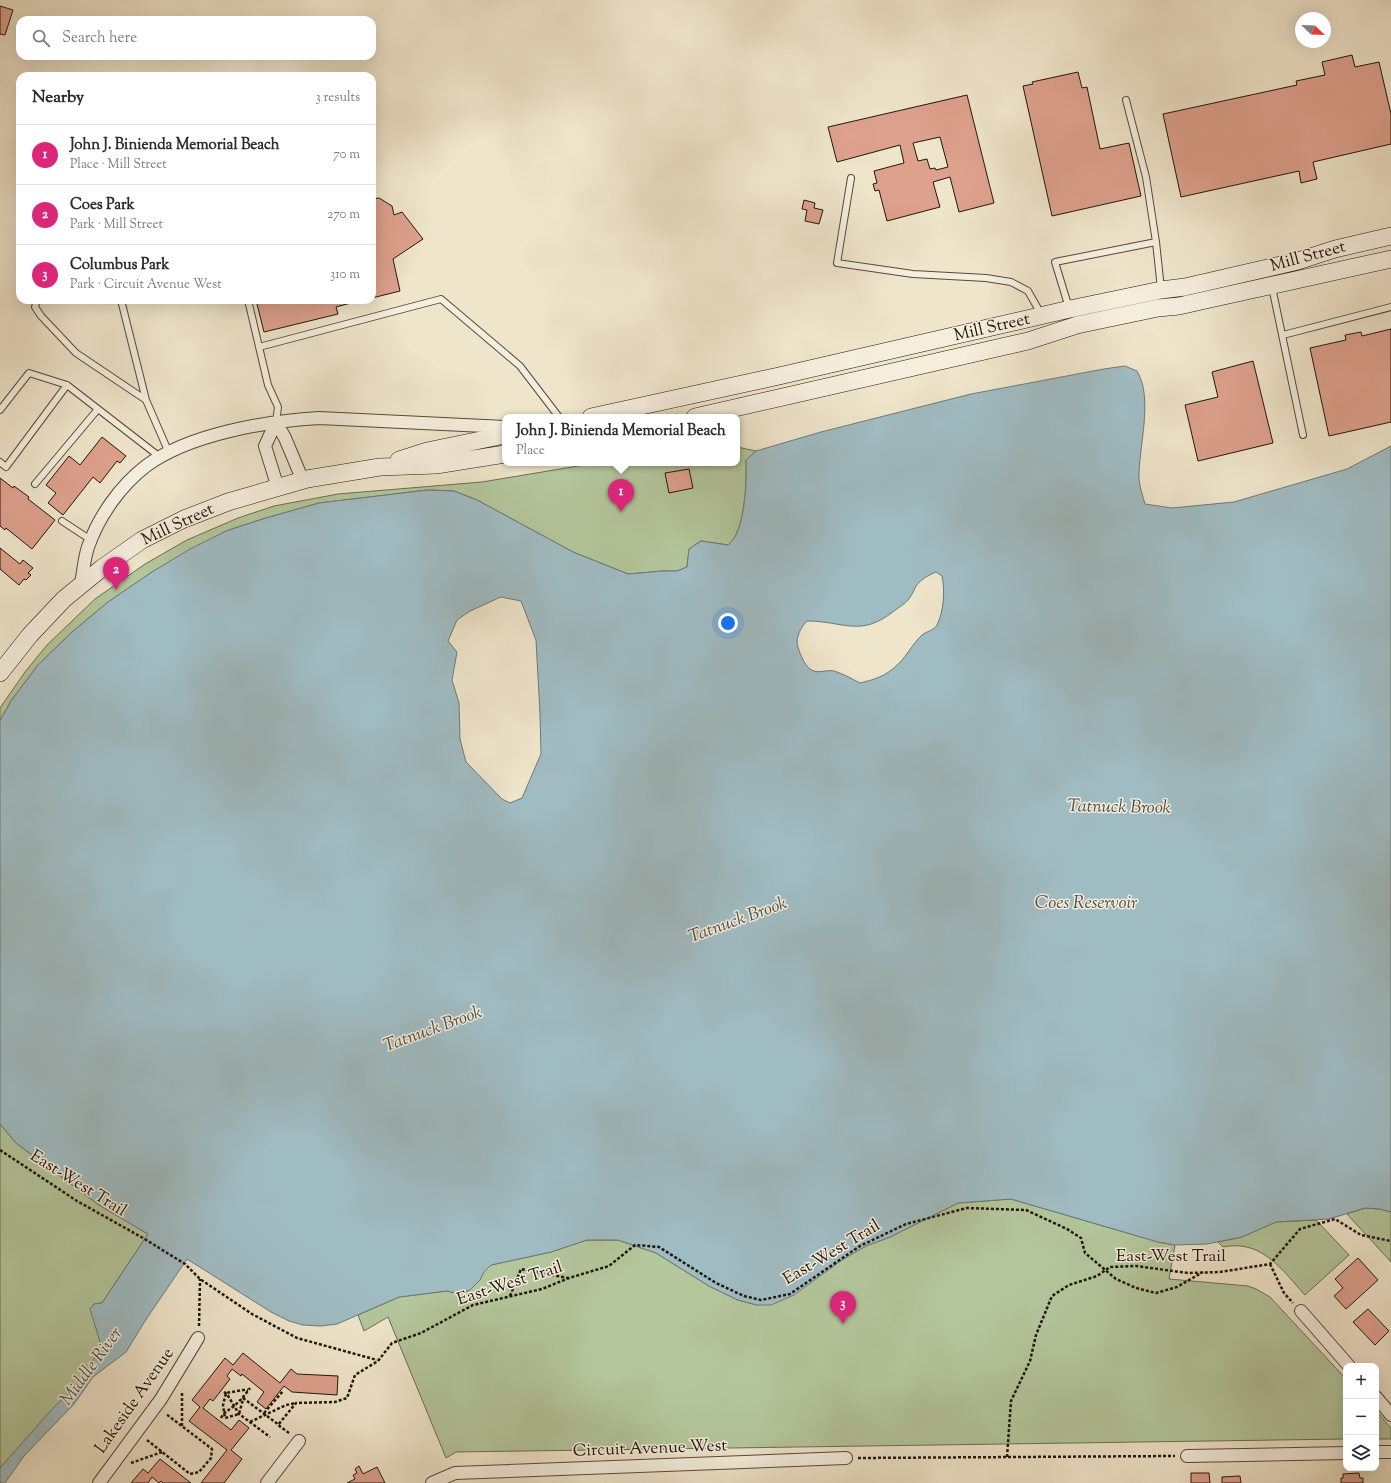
<!DOCTYPE html>
<meta charset="utf-8">
<style>
:root{--surface:#fff;--page:#f2f2f3;--text:#2b2b33;--muted:#7c7c81;--line:#e1e1e2;--accent:#db2777}
body{margin:0;font-family:"Sorts Mill Goudy",serif;background:var(--page);color:var(--text)}
.controls{position:absolute;right:12px;bottom:12px;display:grid;overflow:hidden;border-radius:8px;box-shadow:0 4px 16px #0002}
.controls button{width:36px;height:36px;display:grid;place-items:center;padding:0;border:0;border-bottom:1px solid var(--line);background:var(--surface);color:var(--text);font:20px sans-serif}
.compass{position:absolute;left:1295px;top:12px;width:36px;height:36px;border-radius:50%;background:var(--surface);box-shadow:0 4px 16px #0002;rotate:113deg}
.you{position:absolute;left:728px;top:623px;width:14px;height:14px;margin:-10px;border:3px solid #fff;border-radius:50%;background:#1a73e8;box-shadow:0 0 0 6px #1a73e833}
.badge{display:grid;place-items:center;width:26px;height:26px;border-radius:50%;background:var(--accent);color:#fff;font-size:13px;font-weight:700}
.pin{position:absolute;translate:-50% -33px;filter:drop-shadow(0 1px 2px #0008)}
.pin::after{content:'';position:absolute;top:21px;width:14px;height:12px;background:inherit;clip-path:polygon(0 0,100% 0,50% 100%)}
.popup{position:absolute;left:502px;top:414px;width:238px;height:52px;box-sizing:border-box;display:grid;place-content:center;border-radius:8px;background:var(--surface);filter:drop-shadow(0 1px 3px #0005);font-size:13px;white-space:nowrap;color:var(--muted)}
.popup b{font-size:15px;color:var(--text)}
.popup::after{content:'';position:absolute;left:50%;top:100%;margin-left:-8px;border:8px solid transparent;border-top-color:var(--surface)}
.list{margin:0;padding:0;list-style:none}
h2{display:flex;justify-content:space-between;align-items:center;height:52px;margin:0;padding:0 16px;font-size:17px}
h2 small{font-size:13px;font-weight:400;color:var(--muted)}
.list li{display:grid;grid-template-columns:26px 1fr auto;gap:12px;align-items:center;box-sizing:border-box;height:60px;padding:0 16px;border-top:1px solid var(--line)}
.list b{display:block;font-size:15px;white-space:nowrap}
.list p{margin:0;font-size:13px;white-space:nowrap;color:var(--muted)}
.list em{font-size:13px;font-style:normal;color:var(--muted)}
.icon{flex:none;width:22px;height:22px;fill:none;stroke:currentColor;stroke-width:2;stroke-linecap:round;stroke-linejoin:round}
.map{position:relative;flex:none;width:1391px;height:1483px;overflow:hidden}
.search{position:absolute;background:var(--surface);box-shadow:0 4px 16px #0002;left:16px;top:16px;width:360px;height:44px;display:flex;align-items:center;gap:10px;box-sizing:border-box;padding:0 14px;border-radius:12px;color:var(--muted);font-size:15px}
.panel{position:absolute;background:var(--surface);box-shadow:0 4px 16px #0002;left:16px;top:72px;width:360px;height:232px;border-radius:12px}
.map>svg:first-child{display:block}
.green{fill:#b4c69c;stroke:#6a6e54}
.water{fill:#a0bcc3;stroke:#6d7a7a;fill-rule:evenodd}
.building{fill:#dea18d;stroke:#21160c;fill-rule:evenodd}
.lines{fill:none;stroke-linecap:round;stroke-linejoin:round}
.service-casing{stroke:#544a3c;stroke-width:8}
.minor-casing{stroke:#544a3c;stroke-width:14}
.secondary-casing{stroke:#21160c;stroke-width:18}
.path{stroke:#21160c;stroke-width:2.5;stroke-dasharray:3 2;stroke-linecap:butt}
.service{stroke:#f5eedd;stroke-width:6}
.minor{stroke:#f5eedd;stroke-width:12}
.secondary{stroke:#f5eedd;stroke-width:17}
.labels{text-anchor:middle;dominant-baseline:central;stroke-width:3;stroke-linejoin:round;paint-order:stroke}
.street-label{font-size:17px;fill:#21160c;stroke:#f5eedd}
.water-label{font-size:18px;font-style:italic;fill:#4d504c;stroke:#f5eedd}
</style>
<div class="map">
<svg width="1391" height="1483" viewBox="0 0 1391 1483">
<rect width="100%" height="100%" fill="#efe5cb"/>
<filter id="stains"><feTurbulence type="fractalNoise" baseFrequency=".005" numOctaves="4"/><feColorMatrix values="0 0 0 0 .2 0 0 0 0 .09 0 0 0 0 .02 0 0 0 .5 -.17"/></filter>
<radialGradient id="worn" r=".72"><stop offset=".6" stop-color="#630" stop-opacity="0"/><stop offset="1" stop-color="#630" stop-opacity=".3"/></radialGradient>
<!-- green -->
<path class="green" d="M737,447L756,451L746,460C747,481 745,516 736,535C734,539 731,542 728,545L701,541L689,549L687,567L677,571H663L628,574L573,552L477,500L454,491L428,490L319,503L266,518L226,531L152,572L108,602L72,632L38,665L11,701L0,721V708L25,672L47,645L95,599L145,564L187,540L238,518L274,506L338,494L482,482L596,463H737Z
M0,1124L16,1143L99,1205L148,1234L102,1303L94,1304L91,1309L102,1348L69,1393L54,1408L0,1468Z
M1011,1199L1158,1242L1175,1245L1169,1279L1248,1286L1256,1289L1270,1297L1346,1379V1439L456,1452L446,1458L388,1317L364,1331L358,1315L399,1297L447,1291L459,1294L470,1290L480,1280L483,1272L491,1265L551,1252L587,1240H618L656,1253L709,1286L738,1300L757,1305L866,1246L890,1237L958,1203Z
M1365,1208L1380,1209L1391,1212V1262L1347,1214Z
M1316,1220L1349,1255L1305,1295C1282,1270 1262,1239 1223,1247L1218,1242L1242,1237L1276,1222Z
M1376,1411L1391,1428V1439H1376Z"/>
<!-- water -->
<path class="water" d="M1125,366L1137,371C1154,399 1138,448 1139,480C1140,488 1143,497 1145,504L1172,508L1234,502L1347,469L1391,446V1212L1380,1209L1365,1208L1329,1219L1276,1222L1242,1237L1207,1244L1175,1245L1158,1242L1011,1199L958,1203L890,1237L866,1246L842,1260L794,1295L771,1305H757L738,1300L709,1286L656,1253L618,1240H587L551,1252L491,1265L484,1272L480,1280L470,1290L459,1294L447,1291L399,1297L337,1324L321,1326L303,1325L289,1321L271,1312L187,1259L145,1321L126,1352L93,1377L74,1404L24,1456L5,1483H0V1468L54,1407L69,1393L102,1348L90,1309L94,1304L102,1303L148,1234L99,1205L16,1143L0,1124V721L11,701L38,665L72,632L108,602L152,572L190,549L226,531L266,518L319,503L428,490L454,491L477,500L573,552L628,574L663,571H677L687,567L689,549L701,541L728,545C731,542 734,539 736,535C745,516 747,481 746,460L756,451L821,432L971,394L1104,369ZM936,572L942,576C945,590 944,611 937,625C933,631 927,631 922,635C912,644 906,658 896,666C886,676 873,680 860,683C852,679 844,674 834,671C826,669 818,675 810,669C804,665 797,648 797,641C798,633 802,626 807,621C844,621 860,638 894,611C899,607 905,604 909,599C912,595 914,590 916,586C921,579 929,575 936,572ZM501,597L521,601L536,640L540,714L541,754L522,798L510,803L502,799L466,762L460,739L459,703L452,680L457,652L448,641L457,620L470,611Z"/>
<!-- building -->
<path class="building" d="M0,6L13,10L5,35L0,34Z
M1352,55L1355,67L1379,62L1391,114V144L1313,162L1317,179L1301,183L1299,171L1181,197L1163,114L1297,85L1296,81L1325,75L1322,62Z
M1078,72L1082,88L1087,87L1100,149L1129,143L1141,196L1052,216L1023,86L1033,84L1032,82Z
M967,95L994,203L959,212L950,177L933,182L940,207L887,221L879,190L875,191L873,184L877,183L874,171L904,163L900,145L837,162L828,127ZM940,137L948,167L936,170L935,168L930,169L927,159L918,161L913,143Z
M379,198L392,206L394,215L402,212L423,239L393,259L400,291L372,298V199Z
M804,200L815,203L814,208L823,210L819,224L805,221L807,210L802,209Z
M256,300H362L336,307L338,314L264,332Z
M1391,329V422L1329,436L1310,348L1346,340L1345,335L1361,332L1362,336Z
M1253,361L1273,443L1198,461L1185,405L1218,397L1212,372Z
M102,437L126,456L120,463L117,461L100,483L93,477L63,515L48,503L56,493L46,485L69,456L80,465Z
M689,469L693,488L669,493L665,473Z
M0,478L13,488L14,486L29,497L28,499L55,520L32,549L6,528L5,530L0,526Z
M0,548L20,564L23,560L33,568L28,573L31,575L26,580L24,579L19,585L0,569Z
M1358,1258L1378,1280L1346,1309L1334,1296L1343,1288L1335,1279Z
M1368,1309L1389,1331L1375,1345L1353,1322Z
M243,1353L280,1383L291,1369L297,1374L338,1376L337,1395L292,1392L284,1386L266,1409L257,1402L264,1392L242,1374L241,1376L232,1369L227,1376L230,1379L213,1401L210,1399L203,1408L231,1430L239,1420L249,1428L231,1450L242,1459L224,1483H201L227,1450L189,1421L200,1407L192,1400L225,1358L233,1365Z
M160,1459L191,1483H163L161,1481L159,1483L152,1477L148,1483H131L143,1469L148,1473Z
M359,1466L363,1474L377,1467L385,1483H347L355,1479L353,1475L357,1473L355,1469Z
M1191,1473H1209L1210,1483H1191Z
M1359,1473L1360,1478H1363V1483H1341V1478H1343V1474Z
M1240,1476L1241,1483H1222V1477Z"/>
<g class="lines">
<!-- service casing -->
<g class="service-casing">
<path id="service" d="M1126,100L1146,177L1156,242L1161,289
M851,178L837,263L913,274L986,278L1011,282L1028,291L1041,314
M1272,287L1303,435
M37,300L35,307L41,316L76,353L146,400L169,453
M121,300L146,400
M248,300L268,385L278,407L276,422
M1069,308L1055,262L1156,242
M1283,335L1391,307
M259,347L441,299L520,366L559,417
M0,410L29,373L67,385L160,457
M0,462L6,467L67,385
M35,484L98,409
M62,521L91,540"/>
</g>
<!-- minor casing -->
<g class="minor-casing">
<path id="minor" d="M278,488L265,446L276,422L285,438L303,481
M81,585C83,573 84,559 88,547C99,516 120,486 146,466C189,434 267,421 319,418L505,427
M1301,1311L1349,1366
M1376,1397L1391,1415
M1376,1452H1391
M1187,1456L1346,1453
M99,1483L161,1399L198,1338
M267,1483L299,1441
M432,1483L455,1473L846,1458"/>
</g>
<!-- secondary casing -->
<g class="secondary-casing">
<path id="secondary" d="M591,417L779,376L1070,309L1161,290L1185,287L1298,261L1335,249L1391,236
M695,417L1028,341L1077,325L1158,308L1179,306L1210,299L1391,259
M399,460L427,451L505,435
M0,673L30,635L64,599L102,568L142,540L184,519L228,502L307,479L380,467L436,465L505,454"/>
</g>
<!-- path -->
<path class="path" d="M0,1150L77,1201L143,1238L185,1264L200,1279L252,1314L297,1338L377,1360
M1270,1264L1284,1293L1293,1303
M510,1296L521,1269L568,1278
M199,1326L200,1279
M224,1392L227,1394L239,1414L270,1437
M182,1393V1426
M244,1396L239,1414L225,1418L223,1405L226,1393L243,1390H248
M243,1398L279,1425
M264,1413L283,1391
M221,1418C224,1412 229,1410 234,1406C240,1401 245,1395 250,1388
M250,1422L286,1405L296,1403
M289,1433L278,1425L296,1403L335,1402L347,1398L355,1375L378,1361L392,1343L421,1333L473,1305L542,1289L569,1278L609,1266L635,1245L659,1247L716,1283L744,1296L761,1300L790,1294L860,1246L906,1224L967,1208L1026,1210L1067,1229L1081,1238L1085,1253L1116,1279L1136,1288L1156,1293L1177,1287L1203,1272
M147,1440L190,1474L199,1472L211,1458L212,1449L166,1414
M1007,1457L1011,1401L1030,1361L1036,1335L1052,1296L1069,1285L1097,1276L1110,1267L1136,1266L1188,1273L1220,1272L1270,1264L1300,1229L1335,1219L1361,1235L1391,1241
M858,1458L1175,1456
M131,1463L162,1452"/>
<!-- service -->
<use href="#service" class="service"/>
<!-- minor -->
<use href="#minor" class="minor"/>
<!-- secondary -->
<use href="#secondary" class="secondary"/>
</g>
<g class="labels">
<!-- street labels -->
<g class="street-label">
<text transform="translate(1308 257) rotate(-15)">Mill Street</text>
<text transform="translate(992 328) rotate(-13)">Mill Street</text>
<text transform="translate(178 525) rotate(-25)">Mill Street</text>
<text transform="translate(78 1184) rotate(32)">East-West Trail</text>
<text transform="translate(832 1253) rotate(-31)">East-West Trail</text>
<text x="1171" y="1257">East-West Trail</text>
<text transform="translate(510 1284) rotate(-18)">East-West Trail</text>
<text transform="translate(135 1401) rotate(-55)">Lakeside Avenue</text>
<text transform="translate(650 1449) rotate(-2)">Circuit Avenue West</text>
</g>
<!-- water labels -->
<g class="water-label">
<text transform="translate(1119 808) rotate(1)">Tatnuck Brook</text>
<text x="1086" y="904">Coes Reservoir</text>
<text transform="translate(738 921) rotate(-20)">Tatnuck Brook</text>
<text transform="translate(433 1030) rotate(-20)">Tatnuck Brook</text>
<text transform="translate(92 1367) rotate(-54)">Middle River</text>
</g>
</g>
<rect width="100%" height="100%" filter="url(#stains)"/>
<rect width="100%" height="100%" fill="url(#worn)"/>
</svg>
<div class="controls">
<button>+</button>
<button>−</button>
<button><svg class="icon" aria-label="layers" viewBox="0 0 24 24"><path d="M12 4l9 5-9 5-9-5zM3 14l9 5 9-5"/></svg></button>
</div>
<svg class="compass" viewBox="-18 -18 36 36"><path d="M0-13l5 13h-10z" fill="#e53935"/><path d="M0 13l5-13h-10z" fill="#7c7c81"/></svg>
<div class="you"></div>
<div class="pin badge" style="left:621px;top:512px">1</div>
<div class="popup"><b>John J. Binienda Memorial Beach</b>Place</div>
<div class="pin badge" style="left:116px;top:590px">2</div>
<div class="pin badge" style="left:843px;top:1324px">3</div>
<div class="search"><svg class="icon" aria-label="search" viewBox="0 0 24 24"><circle cx="10" cy="10" r="6"/><path d="M15 15l6 6"/></svg>Search here</div>
<section class="panel">
<h2>Nearby<small>3 results</small></h2>
<ul class="list">
<li><span class="badge">1</span><div><b>John J. Binienda Memorial Beach</b><p>Place · Mill Street</p></div><em>70 m</em></li>
<li><span class="badge">2</span><div><b>Coes Park</b><p>Park · Mill Street</p></div><em>270 m</em></li>
<li><span class="badge">3</span><div><b>Columbus Park</b><p>Park · Circuit Avenue West</p></div><em>310 m</em></li>
</ul>
</section>
</div>
